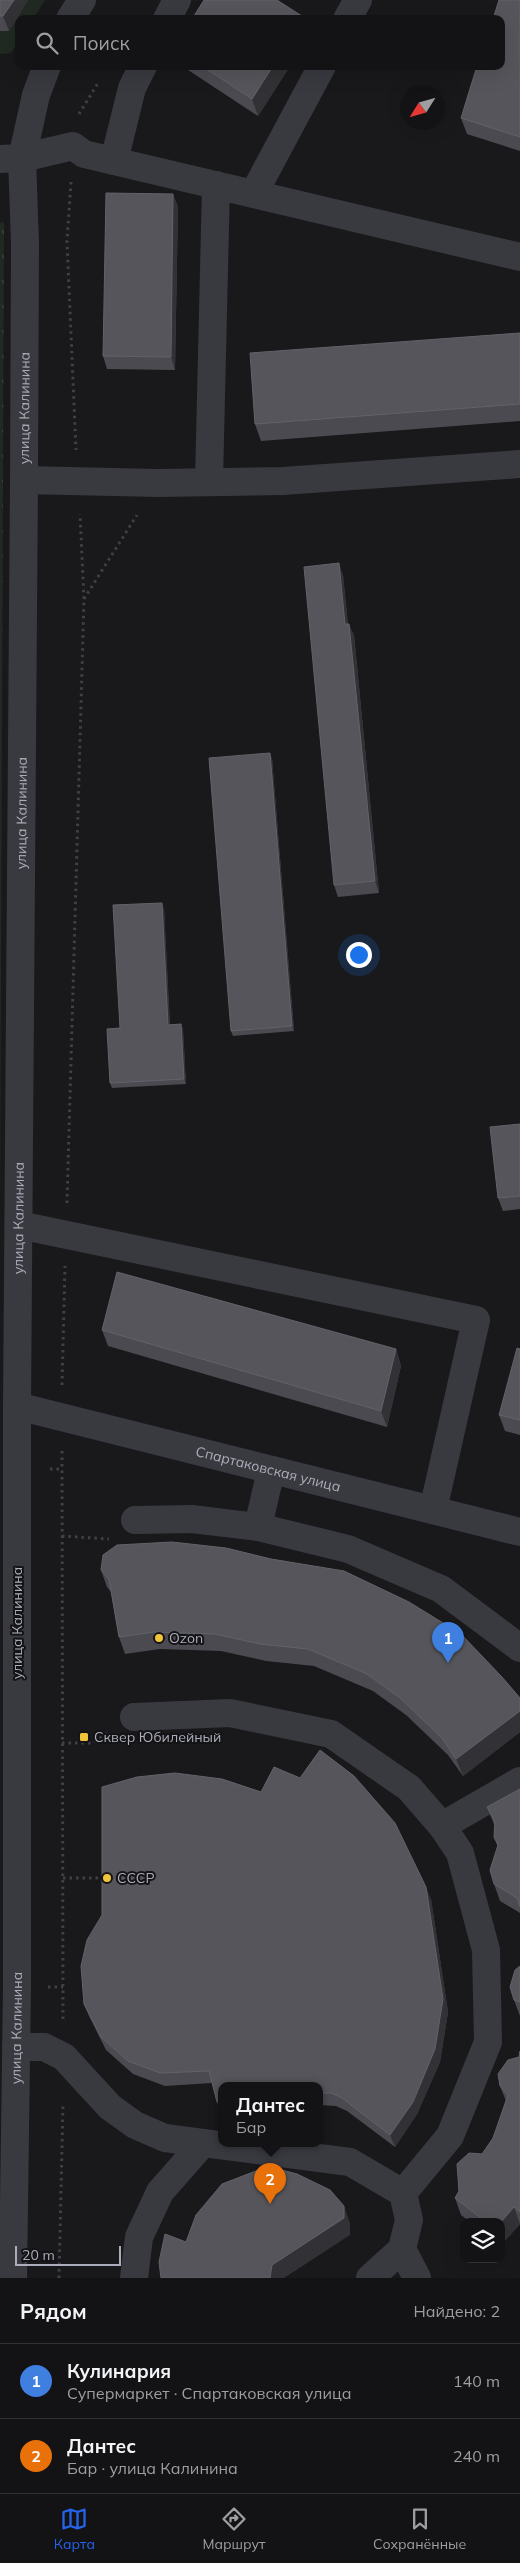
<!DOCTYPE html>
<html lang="ru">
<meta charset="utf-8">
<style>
:root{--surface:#131214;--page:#202022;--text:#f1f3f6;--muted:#9d9ea0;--line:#323234;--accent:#2563eb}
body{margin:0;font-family:Mulish,sans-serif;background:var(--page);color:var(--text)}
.controls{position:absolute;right:15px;bottom:15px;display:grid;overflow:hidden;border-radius:10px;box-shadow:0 5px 20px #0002}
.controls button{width:45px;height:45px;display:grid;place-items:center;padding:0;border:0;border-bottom:1px solid var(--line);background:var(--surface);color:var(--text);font:25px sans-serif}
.compass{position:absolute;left:400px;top:85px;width:45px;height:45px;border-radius:50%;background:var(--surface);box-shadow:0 5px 20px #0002;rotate:233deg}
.scale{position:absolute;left:15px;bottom:12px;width:106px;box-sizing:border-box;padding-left:5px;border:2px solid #abaeba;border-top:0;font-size:14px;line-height:18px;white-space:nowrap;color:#abaeba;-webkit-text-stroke:4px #141316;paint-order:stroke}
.you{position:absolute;left:358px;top:954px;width:18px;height:18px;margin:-12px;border:4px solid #fff;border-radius:50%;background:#1a73e8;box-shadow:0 0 0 8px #1a73e833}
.badge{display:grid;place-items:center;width:32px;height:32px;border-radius:50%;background:var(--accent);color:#fff;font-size:16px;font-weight:700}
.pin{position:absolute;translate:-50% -41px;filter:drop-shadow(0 1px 2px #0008)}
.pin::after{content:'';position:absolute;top:26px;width:18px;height:15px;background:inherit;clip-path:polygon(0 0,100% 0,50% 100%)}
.popup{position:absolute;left:218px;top:2082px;width:105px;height:65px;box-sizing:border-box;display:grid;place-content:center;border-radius:10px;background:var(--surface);filter:drop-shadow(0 1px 4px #0005);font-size:16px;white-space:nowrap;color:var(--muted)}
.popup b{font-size:19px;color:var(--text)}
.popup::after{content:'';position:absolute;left:50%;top:100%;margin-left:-10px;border:10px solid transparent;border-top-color:var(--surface)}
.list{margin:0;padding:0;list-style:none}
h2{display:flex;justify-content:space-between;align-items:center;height:65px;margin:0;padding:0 20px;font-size:21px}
h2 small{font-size:16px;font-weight:400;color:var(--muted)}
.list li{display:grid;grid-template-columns:32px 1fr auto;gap:15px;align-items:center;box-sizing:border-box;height:75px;padding:0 20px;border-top:1px solid var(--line)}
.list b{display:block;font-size:19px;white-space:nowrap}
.list p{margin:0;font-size:16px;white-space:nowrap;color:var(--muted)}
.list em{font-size:16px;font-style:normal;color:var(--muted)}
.icon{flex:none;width:28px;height:28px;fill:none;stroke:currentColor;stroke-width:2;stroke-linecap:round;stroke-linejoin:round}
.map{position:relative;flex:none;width:520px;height:2278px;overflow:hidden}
.search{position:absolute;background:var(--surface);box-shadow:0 5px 20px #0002;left:15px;right:15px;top:15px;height:55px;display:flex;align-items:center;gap:12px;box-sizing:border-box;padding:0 18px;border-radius:10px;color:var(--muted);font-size:19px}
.sheet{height:215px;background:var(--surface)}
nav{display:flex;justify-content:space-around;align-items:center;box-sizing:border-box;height:70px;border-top:1px solid var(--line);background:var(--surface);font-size:14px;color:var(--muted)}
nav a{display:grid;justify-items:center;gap:2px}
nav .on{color:var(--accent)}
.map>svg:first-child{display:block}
.grass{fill:url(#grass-tufts)}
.garden{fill:#202922}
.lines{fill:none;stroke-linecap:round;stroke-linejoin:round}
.path{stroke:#3f4147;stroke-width:3;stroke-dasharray:2.5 4;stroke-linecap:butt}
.minor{stroke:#393a40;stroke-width:28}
.wall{fill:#4a4a50}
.shaded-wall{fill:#323236}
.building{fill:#55555b;stroke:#62636a}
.poi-dot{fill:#f2c43a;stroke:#141316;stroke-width:2}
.labels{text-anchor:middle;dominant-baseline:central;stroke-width:4;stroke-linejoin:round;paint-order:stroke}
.street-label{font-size:14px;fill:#abaeba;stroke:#141316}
.poi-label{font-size:14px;fill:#abaeba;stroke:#141316;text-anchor:start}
</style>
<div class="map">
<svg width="520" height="2278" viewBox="0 0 520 2278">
<defs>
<pattern id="grass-tufts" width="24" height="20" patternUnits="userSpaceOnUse" patternTransform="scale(1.25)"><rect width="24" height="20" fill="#202922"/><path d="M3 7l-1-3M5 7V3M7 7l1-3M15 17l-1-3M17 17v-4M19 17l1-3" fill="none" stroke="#3e4640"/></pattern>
</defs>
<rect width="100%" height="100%" fill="#19181b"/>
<!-- grass -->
<path class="grass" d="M4,222L0,1217V223Z"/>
<!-- garden -->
<path class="garden" d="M0,0H45L33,19H19V41L11,53L0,54Z"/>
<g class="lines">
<!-- path -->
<path class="path" d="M79,114L98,83
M71,182L67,241L76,450
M84,599L137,515
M67,1203L84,599L80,514
M62,1385L65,1266
M62,1451L63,2020
M50,1469H61
M62,1536L109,1539
M62,1743H92L108,1733
M63,1878H106
M48,1987H63
M59,2278L63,2104"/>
<!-- minor -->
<g class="minor">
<path d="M70,19L82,0"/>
<path d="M167,19L177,0"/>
<path d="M347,19L358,0"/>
<path d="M0,159L22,158L73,146L84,154L520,257"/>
<path d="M114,161L132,88L143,66"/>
<path d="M254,193L322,66"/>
<path d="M24,480L158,483L283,481L520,464"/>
<path d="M209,481L216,185"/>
<path d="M19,1225L476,1320L433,1510"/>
<path id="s1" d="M17,1406L520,1532"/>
<path d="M135,1520L192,1519L258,1527L348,1549L441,1589L520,1648"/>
<path d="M258,1527L271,1470"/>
<path d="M442,1826L520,1781"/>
<path d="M16,2047H44L64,2057L110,2107L135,2125L165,2138L350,2162L403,2193L450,2136L488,2042L486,1950L460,1853L442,1826L409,1788L331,1734L230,1713L134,1717"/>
<path d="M402,2249L417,2278"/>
<path id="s2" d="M13,2278L17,1987V1406L24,480L25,243L22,158L36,95L47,66"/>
<path d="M134,2278L139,2237L160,2192L203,2143"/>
<path d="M370,2278L402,2249L409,2220L403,2193"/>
</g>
</g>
<!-- wall -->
<path class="wall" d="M0,0H28L9,31H0Z
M520,0V151L467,134L461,118Z
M182,66H290L258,116Z
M173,194L178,207L175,370L107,369L103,356Z
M520,333V421L261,441L255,424Z
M343,575L348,624L354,635L379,893L338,897L334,885Z
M272,758L294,1031L233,1036L231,1031Z
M164,908L170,1025L181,1024L183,1029L186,1084L112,1088L110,1083L120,1028Z
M520,1124V1209L503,1211L498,1198Z
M102,1330L396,1349L401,1366L387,1427L108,1346Z
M520,1349V1435L505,1431L499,1415Z
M101,1570L520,1698V1732L463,1776L448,1755L406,1715L373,1691L314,1666L266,1661L221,1651L160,1649L125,1654L119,1637L111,1592L107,1587Z
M520,1789V1913L500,1901L494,1884L498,1847L494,1837L495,1827L487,1807Z
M431,1899L448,2012L440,2062L417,2114L395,2147L347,2111L336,2106L319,2105V2085H221V2115L217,2102L212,2083L165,2086L133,2074L106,2050L89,2016L84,2004Z
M520,1966V2016L514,2000Z
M520,2051V2224L501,2245V2222H470L461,2215L455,2198L493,2138L506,2101L500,2086L519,2057Z"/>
<!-- shaded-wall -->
<path class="shaded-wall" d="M14,0H28L9,31L3,16Z
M273,66H290L258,116L252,99Z
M173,194L178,207L175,370L171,357Z
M339,563L343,575L349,636L345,624Z
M349,624L354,635L379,893L375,881Z
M270,753L272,758L294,1031L292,1026Z
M162,903L164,908L170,1030L168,1025Z
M181,1024L183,1029L186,1084L184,1079Z
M396,1349L401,1366L387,1427L381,1411Z
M520,1711V1732L463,1776L456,1759Z
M426,1887L431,1899L448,2012L440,2062L417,2114L395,2147L390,2135Z
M344,2206L350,2223V2235L284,2278H270L272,2265Z
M514,2207L520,2224L501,2245V2222Z"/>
<!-- building -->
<path class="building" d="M0,0H14L3,16H0Z
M204,0H277L305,18L304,19H192Z
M499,0H520V137L461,118L477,66H501V19H493Z
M202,66H273L252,99Z
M106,193L173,194L171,357L103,356Z
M520,333V404L255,424L250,353Z
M339,563L345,624H349L375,881L334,885L304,567Z
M270,753L292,1026L231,1031L209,758Z
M162,903L168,1025L181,1024L184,1079L110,1083L107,1029L120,1028L113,905Z
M520,1124V1196L498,1198L490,1127Z
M117,1272L396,1349L381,1411L102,1330Z
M517,1348L520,1349V1420L499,1415Z
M172,1542L226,1548L271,1559L344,1571L409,1602L461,1634L502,1677L520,1698V1711L456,1759L442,1738L400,1698L367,1674L308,1649L260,1644L215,1634L154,1632L119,1637L109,1579L101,1570L103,1555L117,1545Z
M320,1750L354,1776L395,1823L426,1887L443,1999L435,2049L413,2102L390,2135L342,2098L331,2093H319V2085H221V2101L217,2102L209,2071L160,2073L128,2061L101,2037L84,2004L81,1966L87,1940L102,1915V1787L137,1777L175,1773L222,1779L261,1792L274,1767L300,1778Z
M520,1789V1907L517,1898L494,1884L490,1870L498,1845L494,1837L495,1821L487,1807Z
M520,1966V2002L514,2000L510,1987L515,1970Z
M520,2051V2212L514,2207L501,2222H486L455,2198L459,2191L457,2164L469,2153L482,2154L493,2138L508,2095L500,2086L498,2074L508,2060L519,2057Z
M261,2169H278L297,2174L330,2190L344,2206V2218L272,2265L270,2278H161L159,2262L165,2234L186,2242L196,2215L222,2184Z"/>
<!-- markers -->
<g class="poi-dot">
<circle cx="159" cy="1638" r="5"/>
<rect x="79" y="1732" width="10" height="10" rx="2.5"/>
<circle cx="107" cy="1878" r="5"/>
</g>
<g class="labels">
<!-- street labels -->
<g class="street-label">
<text stroke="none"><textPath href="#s2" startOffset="1870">улица Калинина</textPath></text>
<text stroke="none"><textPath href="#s2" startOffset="1465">улица Калинина</textPath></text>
<text stroke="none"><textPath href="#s2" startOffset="1060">улица Калинина</textPath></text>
<text stroke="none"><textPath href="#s1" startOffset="259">Спартаковская улица</textPath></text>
<text transform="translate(17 1623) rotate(-90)">улица Калинина</text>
<text stroke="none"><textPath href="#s2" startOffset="250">улица Калинина</textPath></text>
</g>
<!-- poi labels -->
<g class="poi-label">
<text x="169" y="1638">Ozon</text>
<text x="94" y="1737">Сквер Юбилейный</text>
<text x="117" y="1878">СССР</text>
</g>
</g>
</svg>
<div class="controls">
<button><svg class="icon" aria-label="layers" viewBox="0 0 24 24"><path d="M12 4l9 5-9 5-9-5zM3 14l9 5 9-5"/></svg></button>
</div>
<svg class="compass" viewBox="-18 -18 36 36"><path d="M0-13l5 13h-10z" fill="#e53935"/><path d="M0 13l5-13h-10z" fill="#9d9ea0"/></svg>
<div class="scale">20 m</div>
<div class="you"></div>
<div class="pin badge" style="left:448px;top:1663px;background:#3f7fe0">1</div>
<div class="pin badge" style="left:270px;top:2204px;background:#e8710a">2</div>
<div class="popup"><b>Дантес</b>Бар</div>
<div class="search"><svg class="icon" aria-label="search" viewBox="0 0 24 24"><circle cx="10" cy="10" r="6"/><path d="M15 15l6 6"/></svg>Поиск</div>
</div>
<section class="sheet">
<h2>Рядом<small>Найдено: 2</small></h2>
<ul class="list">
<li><span class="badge" style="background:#3f7fe0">1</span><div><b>Кулинария</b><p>Супермаркет · Спартаковская улица</p></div><em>140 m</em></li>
<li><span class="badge" style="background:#e8710a">2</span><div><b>Дантес</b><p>Бар · улица Калинина</p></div><em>240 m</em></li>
</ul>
</section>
<nav>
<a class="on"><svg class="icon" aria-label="map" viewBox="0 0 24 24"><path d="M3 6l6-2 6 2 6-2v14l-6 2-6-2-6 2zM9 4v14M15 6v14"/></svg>Карта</a>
<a><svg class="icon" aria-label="directions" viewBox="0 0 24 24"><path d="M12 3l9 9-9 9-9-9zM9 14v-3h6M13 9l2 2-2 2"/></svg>Маршрут</a>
<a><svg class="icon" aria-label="saved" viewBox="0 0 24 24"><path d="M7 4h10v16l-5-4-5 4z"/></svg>Сохранённые</a>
</nav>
